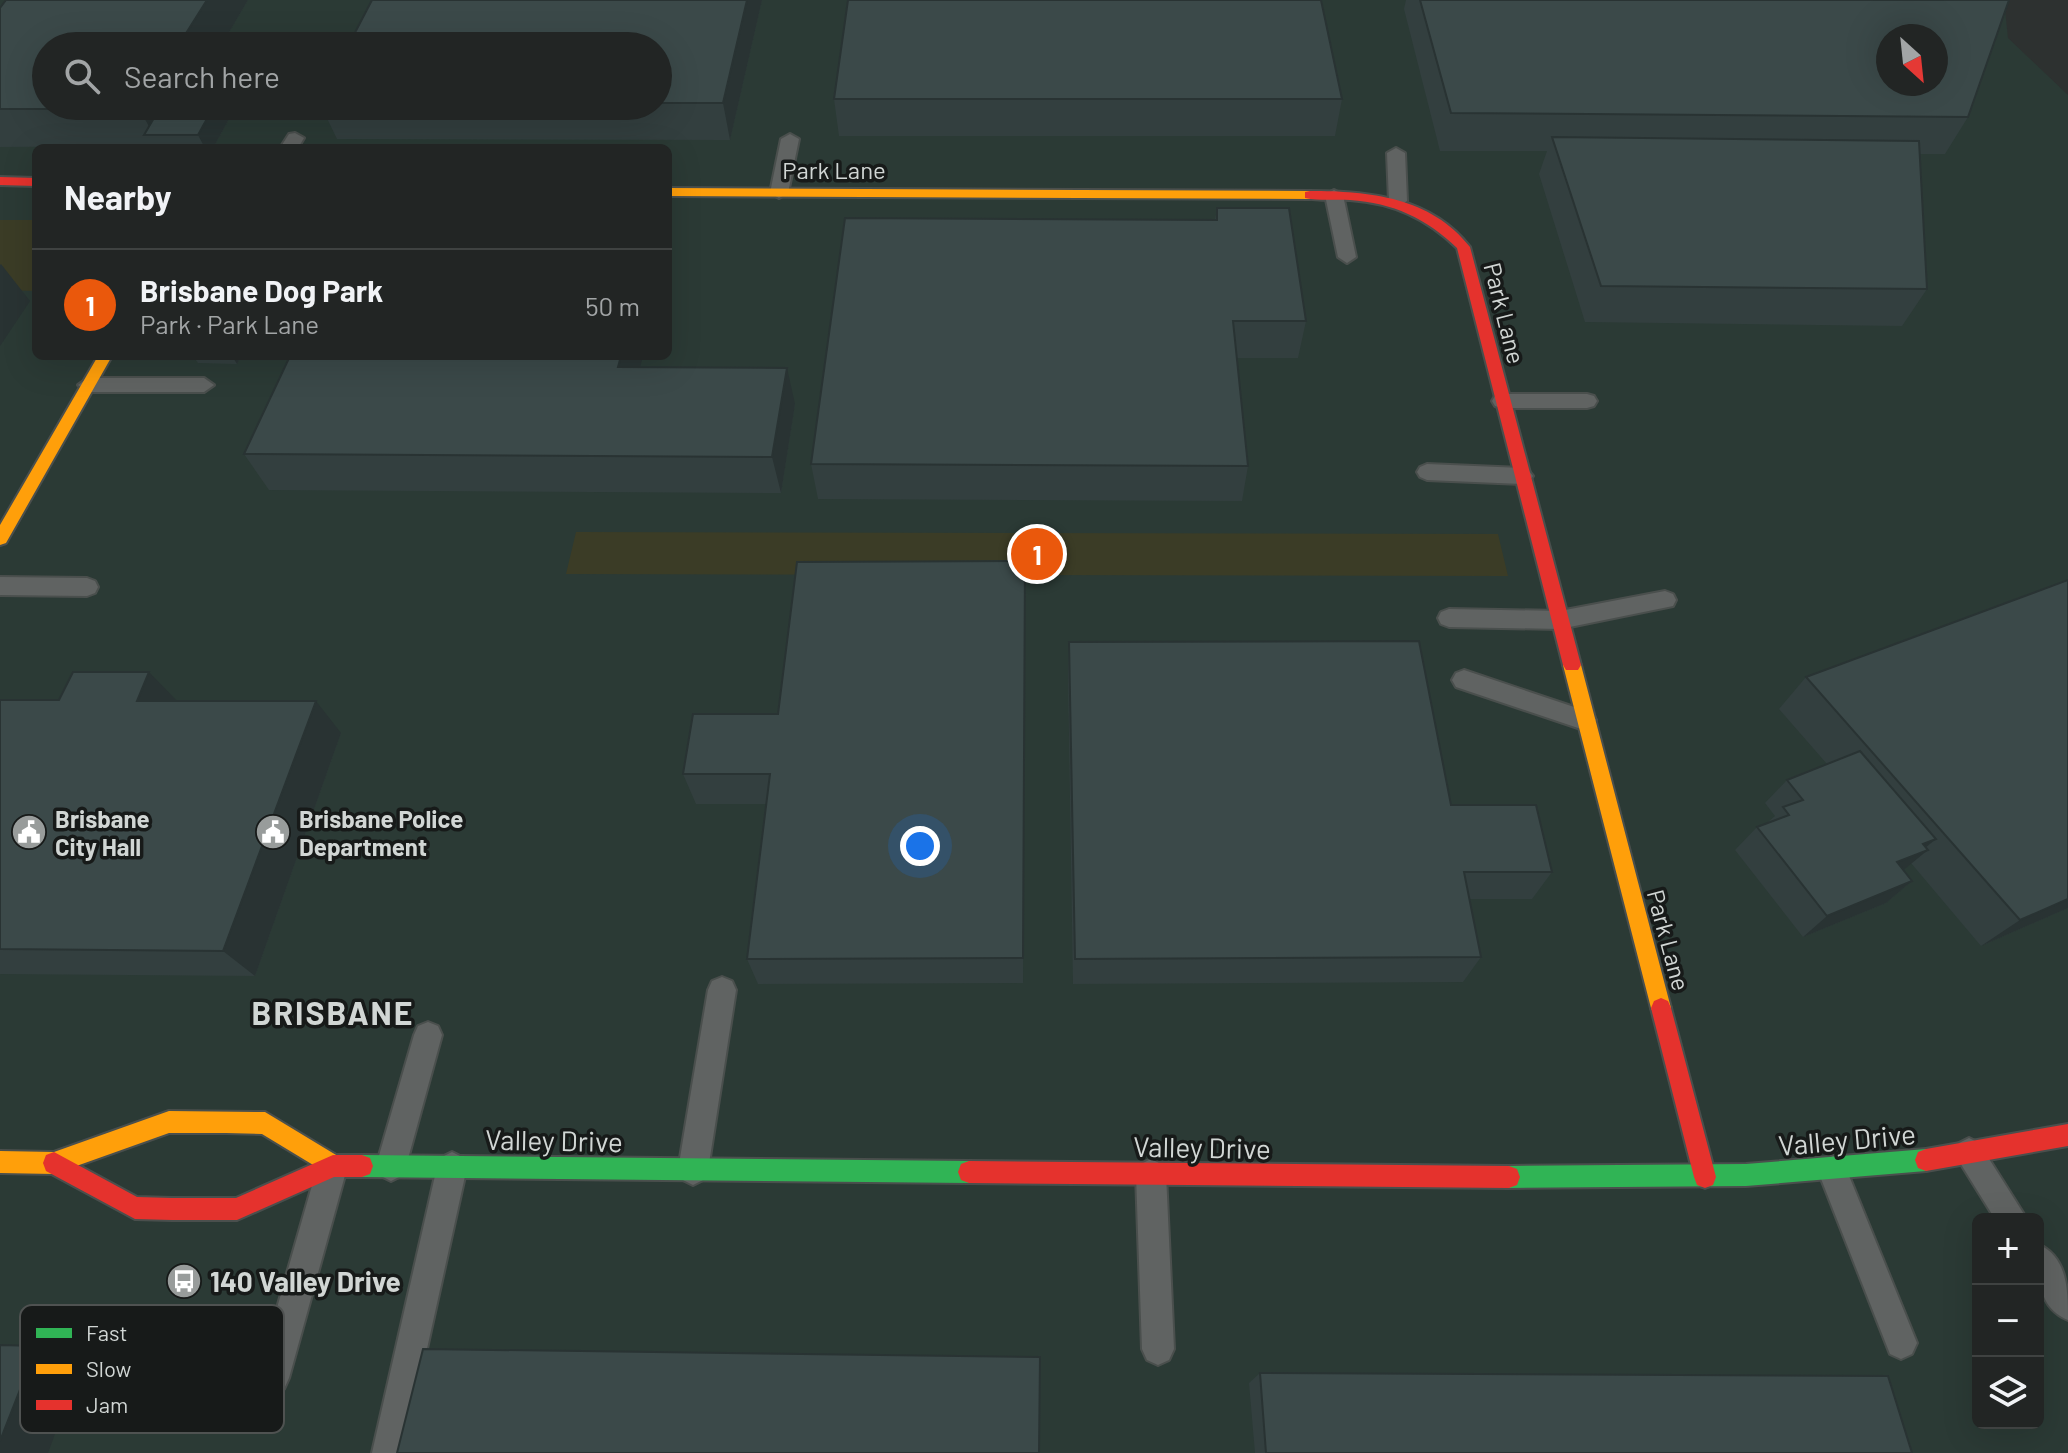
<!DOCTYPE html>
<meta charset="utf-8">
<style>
:root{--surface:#222524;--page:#2a2d2c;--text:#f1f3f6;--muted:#a2a5a6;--line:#3f4241;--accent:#ea580c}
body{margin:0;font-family:Barlow,sans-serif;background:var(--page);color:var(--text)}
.controls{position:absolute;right:24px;bottom:24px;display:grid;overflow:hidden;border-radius:12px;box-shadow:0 8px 32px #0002}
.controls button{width:72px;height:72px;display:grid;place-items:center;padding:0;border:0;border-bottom:2px solid var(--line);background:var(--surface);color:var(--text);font:40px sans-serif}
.compass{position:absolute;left:1876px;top:24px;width:72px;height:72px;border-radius:50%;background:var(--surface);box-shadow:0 8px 32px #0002;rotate:153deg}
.you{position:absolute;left:920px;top:846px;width:28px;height:28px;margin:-20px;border:6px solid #fff;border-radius:50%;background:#1a73e8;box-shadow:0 0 0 12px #1a73e833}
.badge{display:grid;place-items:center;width:52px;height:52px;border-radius:50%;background:var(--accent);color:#fff;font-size:26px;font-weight:700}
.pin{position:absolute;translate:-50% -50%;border:4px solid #fff;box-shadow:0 2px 8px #0006}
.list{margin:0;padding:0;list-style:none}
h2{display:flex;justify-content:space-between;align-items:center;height:104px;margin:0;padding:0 32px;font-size:34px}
h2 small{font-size:26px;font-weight:400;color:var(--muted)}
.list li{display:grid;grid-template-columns:52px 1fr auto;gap:24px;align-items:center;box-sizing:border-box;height:112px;padding:0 32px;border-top:2px solid var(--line)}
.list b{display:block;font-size:30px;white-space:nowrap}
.list p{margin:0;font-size:26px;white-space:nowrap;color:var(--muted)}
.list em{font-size:26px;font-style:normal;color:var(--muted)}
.icon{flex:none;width:44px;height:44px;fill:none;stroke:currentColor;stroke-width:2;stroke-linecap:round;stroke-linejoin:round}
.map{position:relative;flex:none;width:2068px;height:1453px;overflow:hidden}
.search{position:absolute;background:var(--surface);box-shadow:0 8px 32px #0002;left:32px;top:32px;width:640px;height:88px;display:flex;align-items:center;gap:20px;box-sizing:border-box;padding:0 28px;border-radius:44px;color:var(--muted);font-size:30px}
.panel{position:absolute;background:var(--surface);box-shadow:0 8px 32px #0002;left:32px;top:144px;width:640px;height:216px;border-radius:12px}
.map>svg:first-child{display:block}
.built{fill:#2b3a35;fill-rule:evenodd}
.green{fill:#3b3c26}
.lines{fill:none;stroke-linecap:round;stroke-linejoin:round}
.lane-casing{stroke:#4a4f4d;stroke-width:4}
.fast-casing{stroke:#4a4f4d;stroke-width:4}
.slow-casing{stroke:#4a4f4d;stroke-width:4}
.jam-casing{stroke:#4a4f4d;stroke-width:4}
.lane{fill:#606362;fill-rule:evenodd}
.fast{fill:#30b455;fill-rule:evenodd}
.slow{fill:#ff9f0a;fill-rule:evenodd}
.jam{fill:#e5322d;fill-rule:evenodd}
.wall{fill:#333f3f}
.shaded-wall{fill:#293333}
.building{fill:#3b4949;stroke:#293333;stroke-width:2;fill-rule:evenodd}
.labels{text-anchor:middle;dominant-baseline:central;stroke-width:7;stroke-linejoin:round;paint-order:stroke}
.street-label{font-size:24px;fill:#d1d6d4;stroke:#171a19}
.poi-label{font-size:24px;font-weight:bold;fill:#d1d6d4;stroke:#171a19;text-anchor:start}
.near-street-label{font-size:28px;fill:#d1d6d4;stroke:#171a19}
.near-poi-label{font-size:28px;font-weight:bold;fill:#d1d6d4;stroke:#171a19;text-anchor:start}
.district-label{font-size:32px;font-weight:bold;letter-spacing:2px;fill:#d1d6d4;stroke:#171a19}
.key{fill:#171a19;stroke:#4f5251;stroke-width:2}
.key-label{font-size:22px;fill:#d1d6d4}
</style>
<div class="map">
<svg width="2068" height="1453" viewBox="0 0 2068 1453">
<rect width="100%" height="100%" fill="#2d3130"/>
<!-- built -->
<path class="built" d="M0,0H2004L2008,38L2068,95V1453H0ZM1888,36H1936V84H1888ZM46,46H658V106H46ZM36,148H668V356H36ZM1978,1219H2038V1423H1978Z"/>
<!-- green -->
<path class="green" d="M0,220H36V291L0,290Z
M576,532L1498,534L1508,576L566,574Z"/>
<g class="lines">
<!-- lane casing -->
<g class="lane-casing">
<path id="lane" d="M295,133L304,138L298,148H280L289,134Z
M790,134L799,139L788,193L779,198L770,193L781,139Z
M1396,148L1405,153L1407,201L1398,207L1389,201L1387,153Z
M1334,190L1343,195L1356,257L1347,263L1338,257L1325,195Z
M88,378H204L214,385L204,392H88L78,385Z
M1502,394H1587L1594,396L1597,401L1594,406L1587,408H1502L1495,406L1492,401L1495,396Z
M1427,464L1522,468L1529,471L1533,476L1529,481L1522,484L1427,480L1420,477L1417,472L1420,467Z
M0,577L87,578L95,581L98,587L95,593L87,596L0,595Z
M1665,591L1673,594L1676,600L1673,606L1560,629L1449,627L1441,624L1438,618L1441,612L1449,609L1560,611Z
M1464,670L1592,713L1596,720L1592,727L1584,730L1456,687L1452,680L1456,673Z
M722,977L732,981L736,990L708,1170L703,1180L693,1185L683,1180L678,1170L708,990L712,981Z
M428,1022L438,1026L442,1035L406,1166L401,1176L391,1181L381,1176L376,1166L414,1035L418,1026Z
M1969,1138L1979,1143L2027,1219H1995L1954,1153L1959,1143Z
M452,1152L462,1157L467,1167L404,1453H372L437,1167L442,1157Z
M332,1153L342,1158L347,1168L289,1378L284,1389L273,1394L262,1389L257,1378L317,1168L322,1158Z
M1833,1156L1843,1161L1917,1343L1912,1354L1901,1359L1890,1354L1818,1171L1823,1161Z
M1151,1159L1161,1164L1166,1174L1174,1349L1169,1360L1158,1365L1147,1360L1142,1349L1136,1174L1141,1164Z
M2038,1244C2068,1257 2068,1291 2068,1320C2036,1307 2038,1273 2038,1244Z"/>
</g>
<!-- fast casing -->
<g class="fast-casing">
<path id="fast" d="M1926,1149L1934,1152L1937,1160L1934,1168L1926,1171L1746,1186L1509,1188L1501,1185L1498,1177L1501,1169L1509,1166L1746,1164Z
M362,1155L969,1161L977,1164L980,1172L977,1180L969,1183L362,1177L354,1174L351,1166L354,1158Z"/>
</g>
<!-- slow casing -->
<g class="slow-casing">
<path id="slow" d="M668,188L1310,191L1317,195L1310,199L668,196Z
M98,356H112L6,543L0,545V525Z
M1572,658L1578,660L1581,665L1671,1008L1668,1015L1661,1018L1654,1015L1651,1008L1563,665L1566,660Z
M169,1111L265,1112L341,1158L344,1166L341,1174L333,1177L262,1134L226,1133H169L54,1174L0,1173V1151L54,1152Z"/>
</g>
<!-- jam casing -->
<g class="jam-casing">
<path id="jam" d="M0,177L36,178V186L0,185Z
M1310,191C1369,191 1431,197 1470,247L1581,665L1578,670H1566L1563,665L1457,248C1426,218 1393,203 1350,200C1335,199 1320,201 1305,198V192Z
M1661,998L1668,1001L1671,1008L1716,1177L1713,1185L1705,1188L1697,1185L1694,1177L1651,1008L1654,1001Z
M2068,1124V1146L1926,1171L1918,1168L1915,1160L1918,1152L1926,1149Z
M54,1152L137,1197L172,1198H236L333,1155H362L370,1158L373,1166L370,1174L362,1177H334L237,1220H172L135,1219L46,1171L43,1163L46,1155Z
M969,1161L1509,1166L1517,1169L1520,1177L1517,1185L1509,1188L969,1183L961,1180L958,1172L961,1164Z"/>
</g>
<!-- lane -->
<use href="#lane" class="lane"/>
<!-- fast -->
<use href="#fast" class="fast"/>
<!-- slow -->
<use href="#slow" class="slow"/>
<!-- jam -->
<use href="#jam" class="jam"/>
</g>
<!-- wall -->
<path class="wall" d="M6,0H248L221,46H46L236,106L213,148H152L150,146L0,147V8Z
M372,0H762L730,140L337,139L321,106H658V46Z
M1406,0H2009L1968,117L1945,154H1920L1927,289L1902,326L1585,322L1539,174L1547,151H1440L1404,9Z
M834,99H1342L1335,136H839Z
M1217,208L1306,321L1298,358H1237L1248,466L1242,501L818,499L811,464L1215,220Z
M193,356H241L237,364L198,363Z
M640,367L795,404L781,493L269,490L244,454Z
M2068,580V908L1981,946L1911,863L1903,870L1912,881L1886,903L1803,937L1735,850L1757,827L1767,823L1775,816L1765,803L1787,780L1827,764L1779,709L1806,677Z
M1025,595L1023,983L758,984L747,959L766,804H696L683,774L778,714Z
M1069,642L1451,805L1552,872L1532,899H1470L1481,957L1463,982L1073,984L1068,675Z
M0,700L177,701L341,733L255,976L0,974Z
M1260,1373L1912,1453H1255L1249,1383Z"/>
<!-- shaded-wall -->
<path class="shaded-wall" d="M207,0H248L221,46H178Z
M747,0H762L730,140L723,103Z
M141,106H185L154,135L139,109Z
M214,106H236L213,148H205L198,135Z
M1,264L30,301L0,346V265Z
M232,356H241L237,364Z
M621,356H643L631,403L618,367Z
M787,368L795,404L781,493L772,457Z
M149,672L180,704L137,701Z
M316,701L341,733L255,976L223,951Z
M1936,839L1919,853L1928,850L1901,872L1897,862L1923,844Z
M1912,881L1886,903L1803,937L1827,916Z
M2068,899V908L1981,946L2020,920Z
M37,1346L83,1357L48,1453H0V1441Z"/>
<!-- building -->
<path class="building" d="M6,0H207L178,46H46V106H141L139,109H0V8Z
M372,0H747L723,103H658V46H348Z
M848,0H1321L1342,99H834Z
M1420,0H2009L1968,117L1451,113ZM1888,36H1936V84H1888Z
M161,106H214L198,135H144Z
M1552,137L1919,141L1927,289L1601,286Z
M1217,208H1289L1306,321H1233L1248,466L811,464L845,218L1217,220Z
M290,356H621L618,367L787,368L772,457L244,454Z
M1025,561L1023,958L747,959L770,774H683L693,714H778L797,562Z
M2068,580V899L2020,920L1806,677Z
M1419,641L1451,805H1536L1552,872H1464L1481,957L1075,959L1069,642Z
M73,672H149L137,701H316L223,951L0,949V700H59Z
M1860,751L1936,839L1923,844L1928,850L1897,862L1912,881L1827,916L1757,827L1789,815L1783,807L1803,800L1787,780Z
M0,1345L37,1346L0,1441Z
M423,1349L1040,1357L1039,1453H397Z
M1260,1373L1888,1376L1912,1453H1266Z"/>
<!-- icons -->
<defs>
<g id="civic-disc" transform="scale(1.8)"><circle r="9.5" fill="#989c9b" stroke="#171a19"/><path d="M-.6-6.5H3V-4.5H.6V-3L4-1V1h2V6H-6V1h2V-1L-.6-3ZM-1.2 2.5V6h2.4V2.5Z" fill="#fff"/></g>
<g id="bus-disc" transform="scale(1.8)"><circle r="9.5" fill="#989c9b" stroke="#171a19"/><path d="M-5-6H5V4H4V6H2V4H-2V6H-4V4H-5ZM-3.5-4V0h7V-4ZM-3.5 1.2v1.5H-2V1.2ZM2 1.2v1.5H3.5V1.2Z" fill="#fff"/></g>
</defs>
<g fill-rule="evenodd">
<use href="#civic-disc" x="29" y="832"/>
<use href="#civic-disc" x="273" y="832"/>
<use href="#bus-disc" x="184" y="1281"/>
</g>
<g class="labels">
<!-- street labels -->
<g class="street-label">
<text x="834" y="169">Park Lane</text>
<text transform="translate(1505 313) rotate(76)">Park Lane</text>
<text transform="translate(1669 940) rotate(75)">Park Lane</text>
</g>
<!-- poi labels -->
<g class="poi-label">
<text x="55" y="818">Brisbane<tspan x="55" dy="28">City Hall</tspan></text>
<text x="299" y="818">Brisbane Police<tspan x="299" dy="28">Department</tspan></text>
</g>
<!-- near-street labels -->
<g class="near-street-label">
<text transform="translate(1847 1139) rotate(-5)">Valley Drive</text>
<text transform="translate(554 1140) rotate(1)">Valley Drive</text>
<text transform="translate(1202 1147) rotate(1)">Valley Drive</text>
</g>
<!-- near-poi labels -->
<g class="near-poi-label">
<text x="210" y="1281">140 Valley Drive</text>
</g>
<!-- district labels -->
<g class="district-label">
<text x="333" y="1012">BRISBANE</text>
</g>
</g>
<!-- legend -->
<rect x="20" y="1305" width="264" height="128" rx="12" class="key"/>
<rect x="36" y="1328" width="36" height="10" fill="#30b455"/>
<rect x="36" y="1364" width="36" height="10" fill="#ff9f0a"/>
<rect x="36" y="1400" width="36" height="10" fill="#e5322d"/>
<g class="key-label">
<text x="86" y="1341">Fast</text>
<text x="86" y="1377">Slow</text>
<text x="86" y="1413">Jam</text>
</g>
</svg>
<div class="controls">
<button>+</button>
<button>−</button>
<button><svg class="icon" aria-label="layers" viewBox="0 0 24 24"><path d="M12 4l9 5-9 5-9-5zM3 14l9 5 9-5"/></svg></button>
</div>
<svg class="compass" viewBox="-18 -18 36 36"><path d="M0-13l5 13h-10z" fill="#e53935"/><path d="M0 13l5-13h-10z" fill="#a2a5a6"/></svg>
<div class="you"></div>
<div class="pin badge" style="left:1037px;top:554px">1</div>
<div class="search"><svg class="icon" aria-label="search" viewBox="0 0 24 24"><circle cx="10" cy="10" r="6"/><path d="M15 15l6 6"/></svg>Search here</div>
<section class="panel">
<h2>Nearby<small></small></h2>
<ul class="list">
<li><span class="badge">1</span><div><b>Brisbane Dog Park</b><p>Park · Park Lane</p></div><em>50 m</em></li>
</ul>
</section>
</div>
